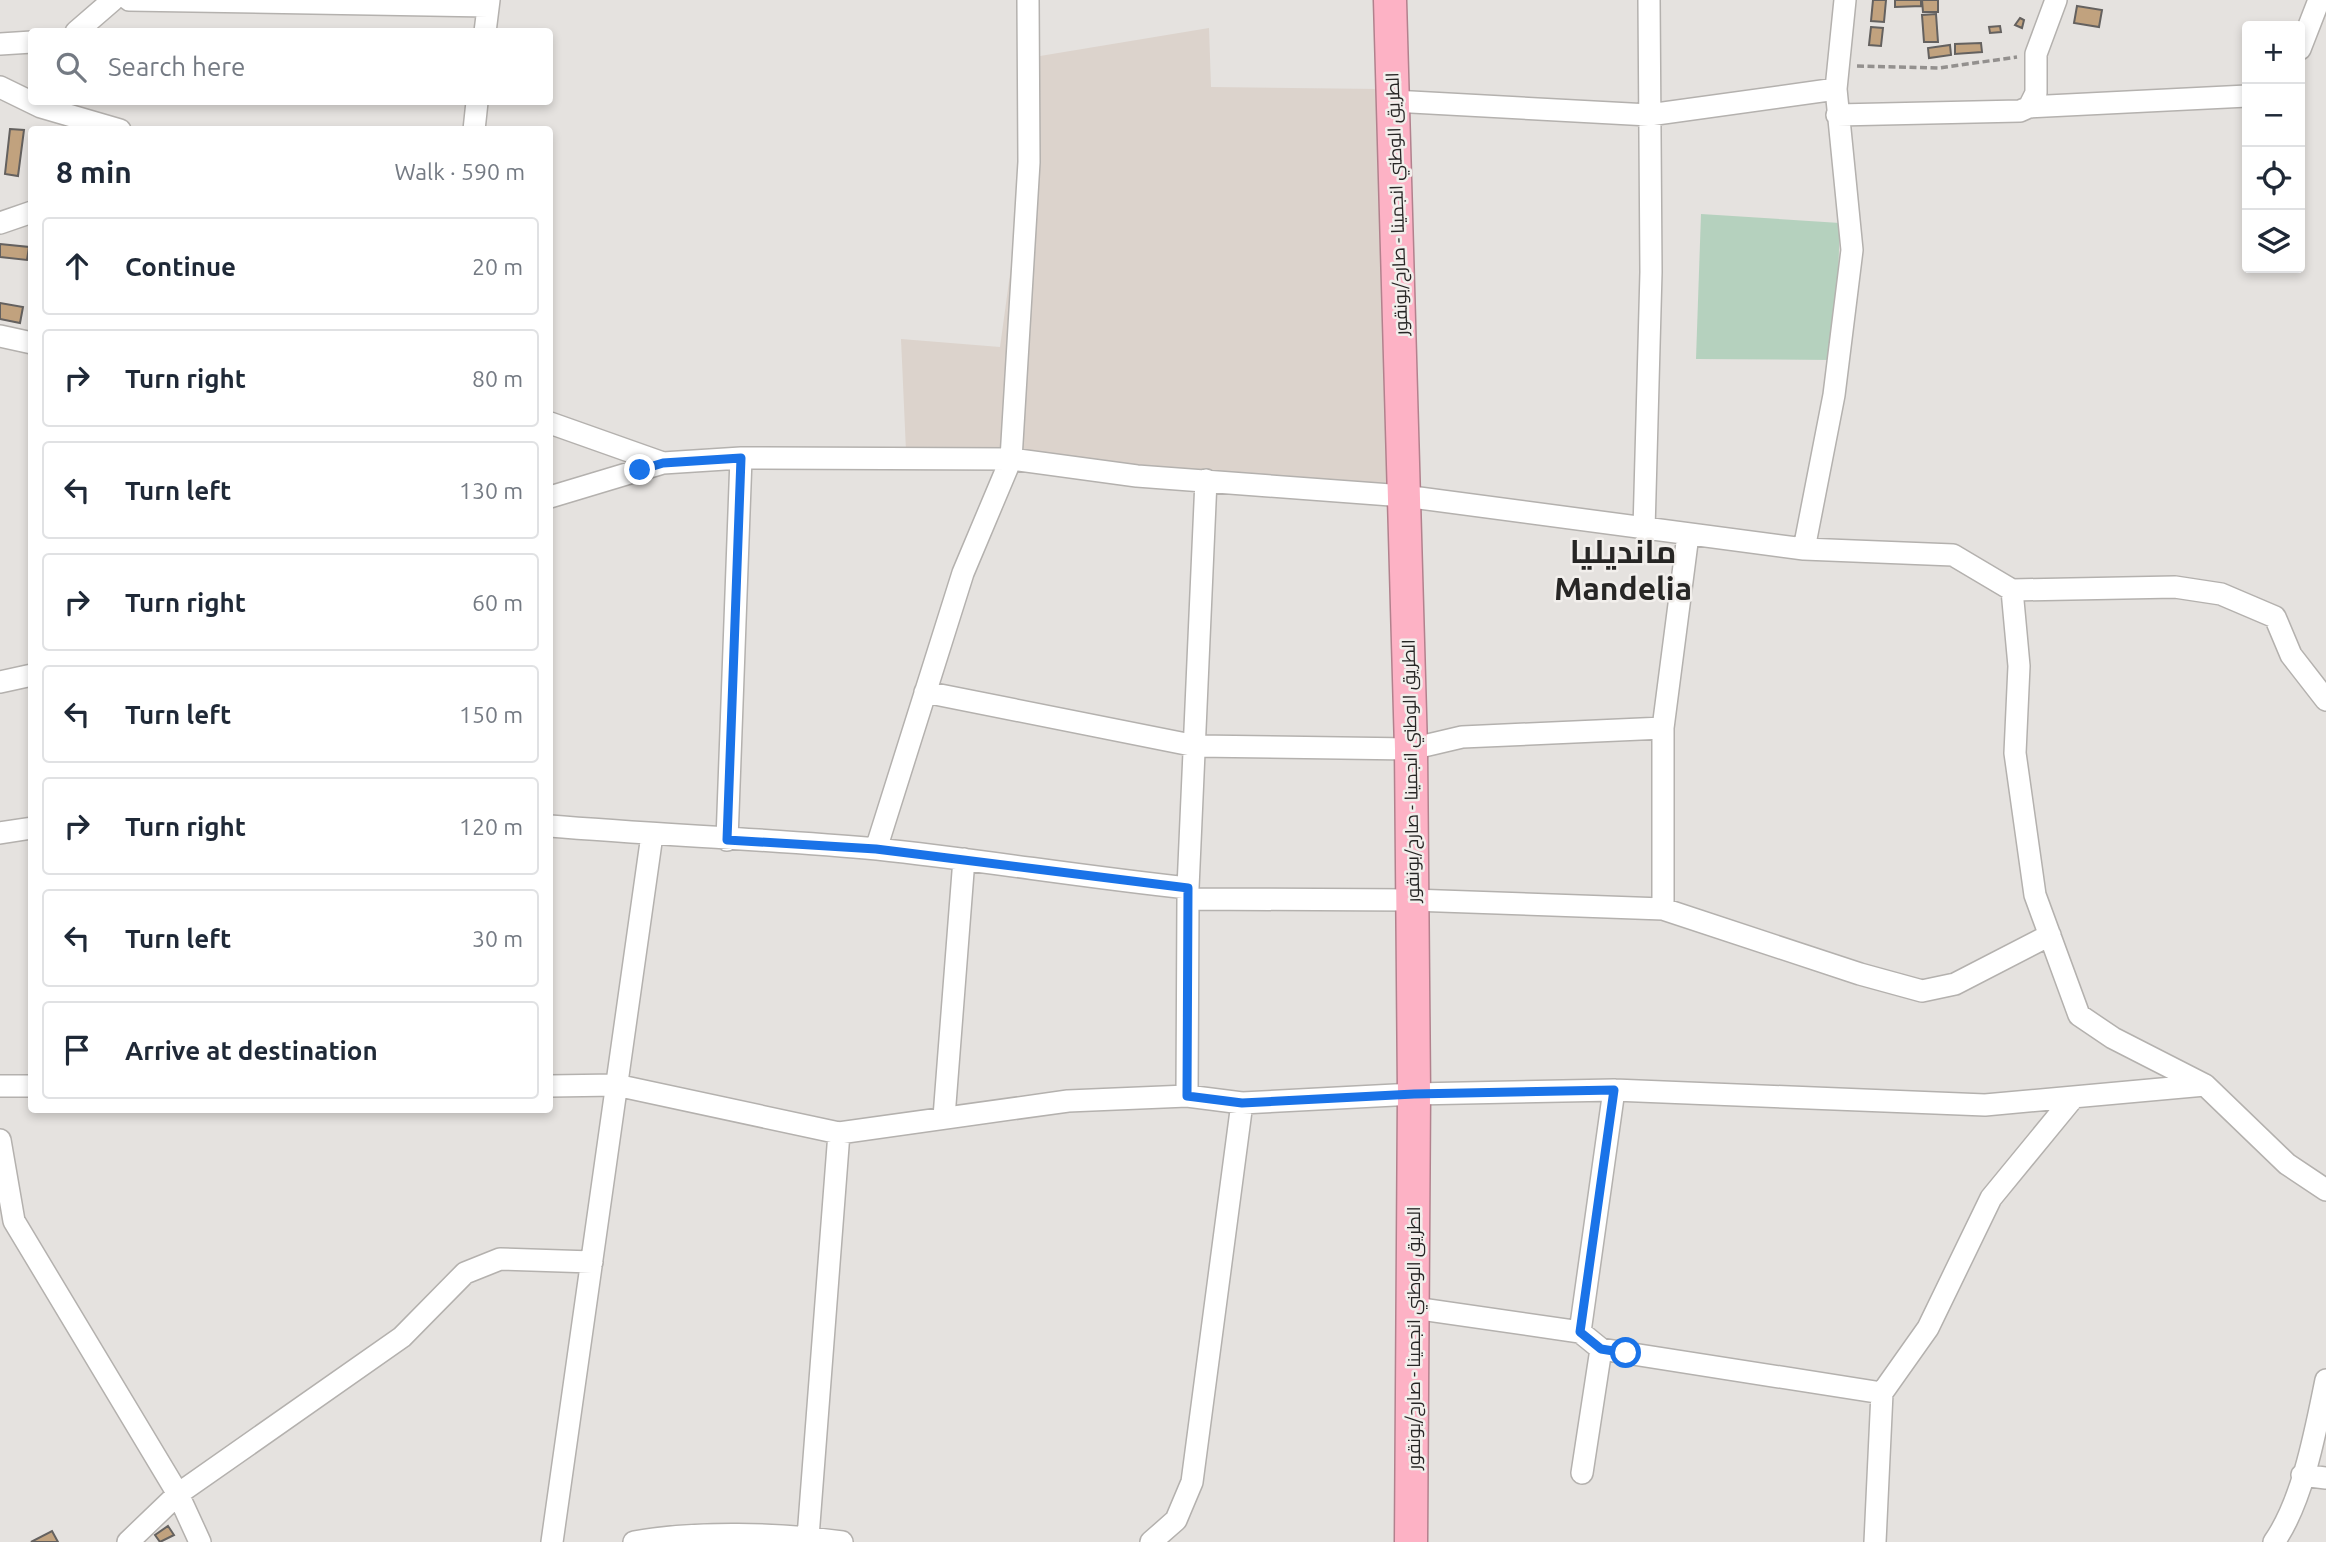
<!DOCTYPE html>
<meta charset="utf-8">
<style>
:root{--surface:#fff;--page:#f6f6f7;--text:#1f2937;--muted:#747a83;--line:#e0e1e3}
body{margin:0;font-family:Ubuntu,Cairo,sans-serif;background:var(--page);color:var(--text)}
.controls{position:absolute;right:21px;top:21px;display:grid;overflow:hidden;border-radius:7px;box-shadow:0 4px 10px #0003}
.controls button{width:63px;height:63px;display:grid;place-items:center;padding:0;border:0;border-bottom:2px solid var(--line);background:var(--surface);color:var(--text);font:35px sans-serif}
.stop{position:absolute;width:21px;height:21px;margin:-16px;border:5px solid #1a73e8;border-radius:50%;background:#fff}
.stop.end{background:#1a73e8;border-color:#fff;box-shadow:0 2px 7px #0008}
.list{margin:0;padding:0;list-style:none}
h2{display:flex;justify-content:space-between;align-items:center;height:91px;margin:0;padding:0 28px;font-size:30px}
h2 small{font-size:23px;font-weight:400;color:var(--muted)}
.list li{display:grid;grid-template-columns:46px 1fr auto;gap:21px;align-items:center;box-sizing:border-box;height:98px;margin:0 14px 14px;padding:0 14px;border:2px solid var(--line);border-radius:7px}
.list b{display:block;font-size:26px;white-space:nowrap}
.list em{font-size:23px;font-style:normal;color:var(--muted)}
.icon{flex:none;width:38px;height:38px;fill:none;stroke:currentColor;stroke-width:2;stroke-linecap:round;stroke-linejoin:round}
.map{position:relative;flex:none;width:2326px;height:1542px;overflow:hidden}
.search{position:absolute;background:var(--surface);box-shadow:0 4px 10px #0003;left:28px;top:28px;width:525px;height:77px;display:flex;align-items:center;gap:18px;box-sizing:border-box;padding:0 24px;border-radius:7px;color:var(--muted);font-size:26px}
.panel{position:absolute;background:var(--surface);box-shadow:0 4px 10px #0003;left:28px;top:126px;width:525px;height:987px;border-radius:7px}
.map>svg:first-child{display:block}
.built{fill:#dcd3cc}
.green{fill:#b5d1be}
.building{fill:#c1a27e;stroke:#64615f;stroke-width:2}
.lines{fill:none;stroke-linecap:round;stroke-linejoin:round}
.minor-casing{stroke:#b4b1ae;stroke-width:24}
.highway-casing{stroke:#b2818d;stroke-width:35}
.path{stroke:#93908e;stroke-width:3.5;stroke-dasharray:7 3.5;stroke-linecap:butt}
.minor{stroke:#fff;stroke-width:21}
.highway{stroke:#fdb2c5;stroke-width:32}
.route{stroke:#1a73e8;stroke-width:9}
.labels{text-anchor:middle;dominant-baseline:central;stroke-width:5;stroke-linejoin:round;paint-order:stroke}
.street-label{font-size:18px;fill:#272625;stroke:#f2efec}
.town-label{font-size:32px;font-weight:bold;fill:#272625;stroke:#f2efec}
</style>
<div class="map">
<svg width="2326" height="1542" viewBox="0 0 2326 1542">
<rect width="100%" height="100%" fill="#e5e2df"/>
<!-- built -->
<path class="built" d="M1209,28L1211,87L1380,89L1397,489L906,451L901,339L1000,347L1040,56Z"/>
<!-- green -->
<path class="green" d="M1701,214L1840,223L1835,360L1696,359Z"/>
<!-- building -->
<path class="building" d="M1873,0H1886L1884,22L1871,21Z
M1895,0H1921V6L1895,7Z
M1922,0H1938V12H1923Z
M2077,6L2102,10L2099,27L2074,23Z
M1936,14L1938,42H1924L1922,15Z
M2020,18L2024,20L2022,28L2015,25Z
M2000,26L2001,32L1990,33L1989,27Z
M1871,27L1883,28L1881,46L1869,45Z
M1981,43L1982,52L1955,54V44Z
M1950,45L1951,55L1929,58L1928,48Z
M10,129L24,130L18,176L5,174Z
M0,244L29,247L27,260L0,257Z
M0,303L23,307L20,323L0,319Z
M168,1526L174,1535L160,1542L155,1535Z
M52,1531L58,1542H31Z"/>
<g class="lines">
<!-- minor casing -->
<g class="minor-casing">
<path id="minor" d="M129,0L488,6
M76,32L113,0
M485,32L489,0
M0,44L32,42
M2300,49L2319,0
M0,87L41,107L120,130
M1393,101L1649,115L1836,89
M2029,107L2036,93V54L2056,0
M1837,115L2020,111L2029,107L2247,96
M474,130L477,102
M0,223L32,212
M0,336L32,343
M550,423L663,463
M550,497L663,463L741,458L1011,459L1137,476L1404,496L1804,549L1953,555L2012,590L2175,587L2221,594L2275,617L2291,655L2326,700
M1644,530L1651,272L1649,0
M1804,549L1834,395L1852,250L1836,89L1845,0
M2012,590L2019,666L2015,753L2035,895L2079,1015L2113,1038L2205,1085L2287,1164L2326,1190
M0,682L32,675
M925,692L1196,746L1411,749L1462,737L1663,728
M550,826C659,835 768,839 877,849C981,860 1084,877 1188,888V899L1412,900L1663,909L1860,974L1922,991L1955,984L2050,935
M0,833L32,828
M727,840L741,458
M876,849L963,573L1011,459L1029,162L1028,0
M1188,888L1206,480
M1663,909V728L1688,535
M0,1086H32
M550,1086L616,1085L839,1133L1068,1101L1187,1096L1242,1103L1414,1094L1614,1090L1985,1105L2205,1085
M1187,1096L1188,899
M944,1117L964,859
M0,1140L14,1221L178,1494L200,1542
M1414,1308L1580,1332
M1601,1349L1882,1393
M1582,1473L1601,1349L1580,1332L1614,1090
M2302,1475L2326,1478
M808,1537L839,1133
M128,1542L178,1494L402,1337L465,1273L500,1259L592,1262
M552,1542L652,835
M634,1542C695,1531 780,1533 842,1542
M1151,1542L1176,1520L1192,1482L1242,1103
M1875,1542L1882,1393L1928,1328L1991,1198L2073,1098
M2274,1542C2303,1501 2316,1429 2326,1380"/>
</g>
<!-- highway casing -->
<g class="highway-casing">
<path id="highway" d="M1390,0L1411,749L1414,1094L1411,1542"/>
</g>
<!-- path -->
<path class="path" d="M1857,66L1939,68L2017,57"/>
<!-- minor -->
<use href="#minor" class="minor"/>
<!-- highway -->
<use href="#highway" class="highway"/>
</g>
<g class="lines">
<!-- route -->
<path class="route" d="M640,470L663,463L741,458L727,840L876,849L1188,888L1187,1096L1242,1103L1414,1094L1614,1090L1580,1332L1601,1349L1626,1353"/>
</g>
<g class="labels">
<!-- street labels -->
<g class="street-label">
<text transform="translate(1396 204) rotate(-92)">الطريق الوطني انجمينا - صارح/بونقور</text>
<text transform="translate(1410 771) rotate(-91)">الطريق الوطني انجمينا - صارح/بونقور</text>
<text transform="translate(1413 1338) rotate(-90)">الطريق الوطني انجمينا - صارح/بونقور</text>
</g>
<!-- town labels -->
<g class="town-label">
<text x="1623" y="551">مانديليا<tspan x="1623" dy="37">Mandelia</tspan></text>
</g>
</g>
</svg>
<div class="controls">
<button>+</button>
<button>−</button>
<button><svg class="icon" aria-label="locate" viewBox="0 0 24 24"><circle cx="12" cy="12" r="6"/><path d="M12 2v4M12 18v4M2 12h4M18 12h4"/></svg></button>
<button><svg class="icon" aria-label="layers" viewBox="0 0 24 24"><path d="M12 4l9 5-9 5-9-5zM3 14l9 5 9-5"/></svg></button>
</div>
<div class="stop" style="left:1626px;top:1353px"></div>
<div class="stop end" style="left:640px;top:470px"></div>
<div class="search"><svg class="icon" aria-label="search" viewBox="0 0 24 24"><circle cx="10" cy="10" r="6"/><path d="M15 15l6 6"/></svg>Search here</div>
<section class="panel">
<h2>8 min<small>Walk · 590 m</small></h2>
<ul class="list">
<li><svg class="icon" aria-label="ahead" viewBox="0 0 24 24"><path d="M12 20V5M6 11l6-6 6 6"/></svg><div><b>Continue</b></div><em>20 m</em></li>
<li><svg class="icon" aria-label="right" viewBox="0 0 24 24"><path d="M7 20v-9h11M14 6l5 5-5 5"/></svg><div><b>Turn right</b></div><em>80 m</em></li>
<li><svg class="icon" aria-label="left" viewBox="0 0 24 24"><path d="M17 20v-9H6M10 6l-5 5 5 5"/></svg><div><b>Turn left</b></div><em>130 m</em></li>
<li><svg class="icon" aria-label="right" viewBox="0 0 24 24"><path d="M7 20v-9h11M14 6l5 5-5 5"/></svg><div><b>Turn right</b></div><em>60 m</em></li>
<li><svg class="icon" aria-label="left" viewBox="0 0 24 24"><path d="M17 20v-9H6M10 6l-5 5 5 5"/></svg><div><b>Turn left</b></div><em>150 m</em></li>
<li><svg class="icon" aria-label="right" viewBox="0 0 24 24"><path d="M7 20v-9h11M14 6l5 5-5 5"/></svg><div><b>Turn right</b></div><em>120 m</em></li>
<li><svg class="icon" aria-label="left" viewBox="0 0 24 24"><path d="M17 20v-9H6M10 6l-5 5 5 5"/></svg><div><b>Turn left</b></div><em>30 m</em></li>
<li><svg class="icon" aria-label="arrive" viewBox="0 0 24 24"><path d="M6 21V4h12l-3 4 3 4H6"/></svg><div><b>Arrive at destination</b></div></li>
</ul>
</section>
</div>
